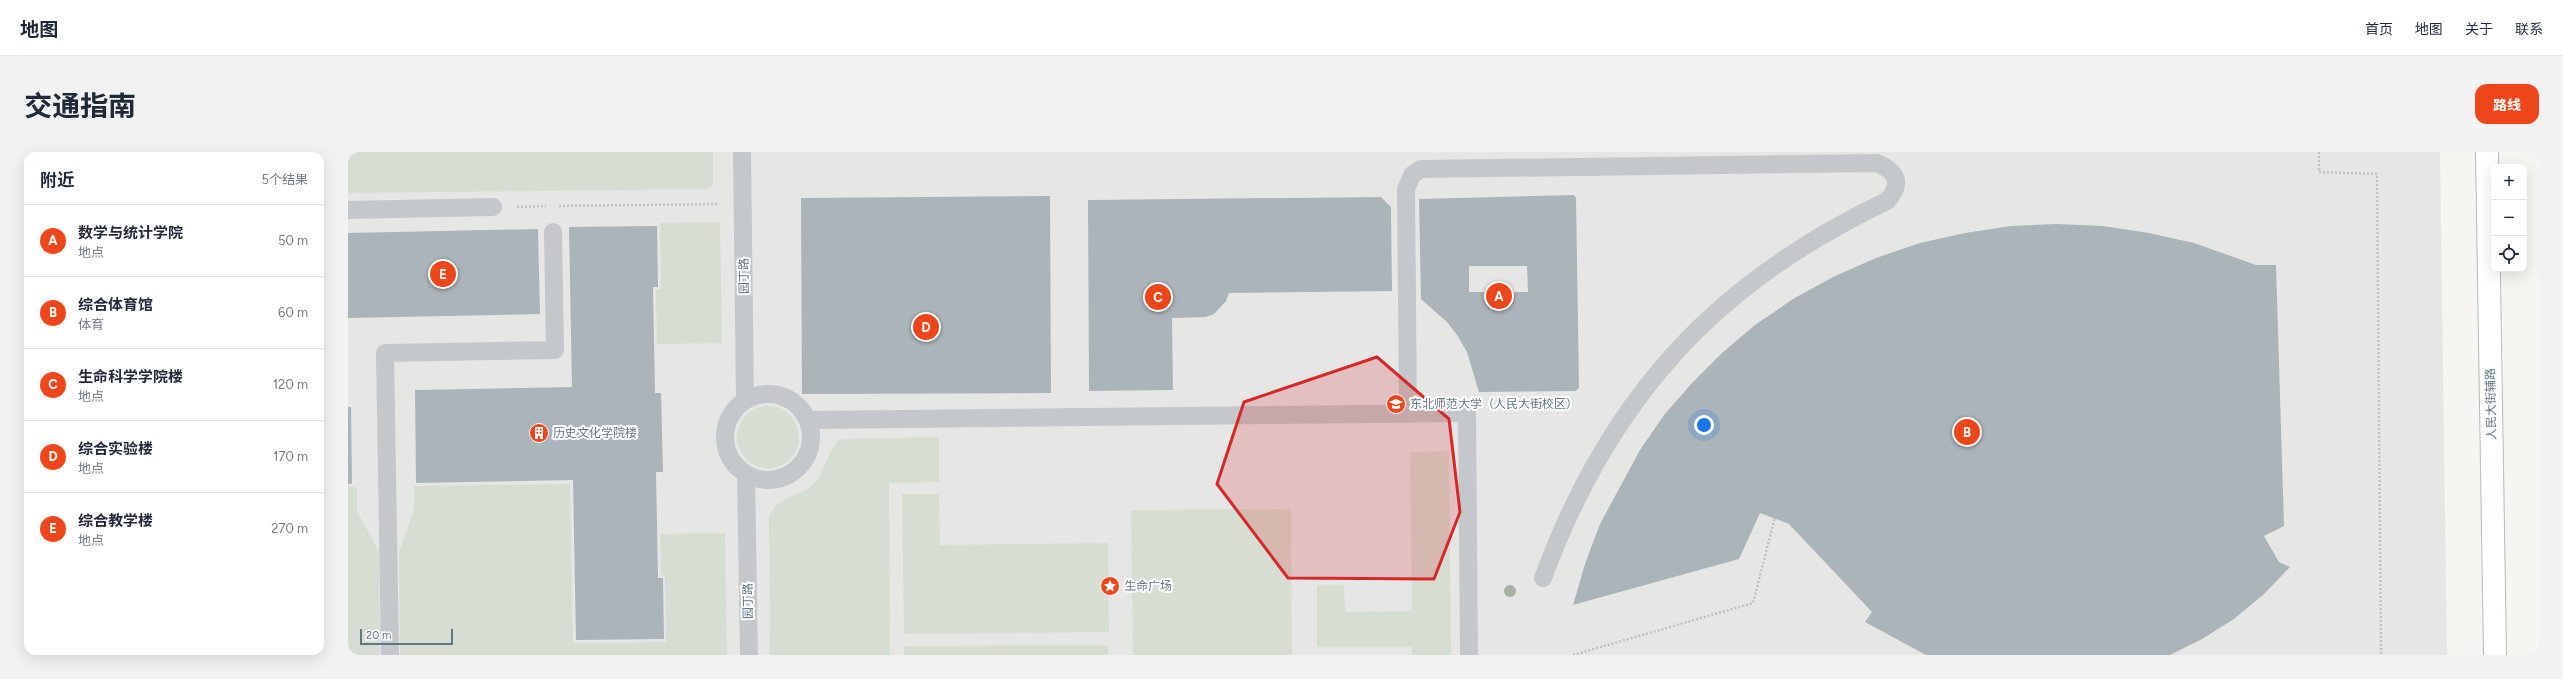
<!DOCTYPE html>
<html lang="zh">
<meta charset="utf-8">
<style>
:root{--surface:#fff;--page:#f2f2f3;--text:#1f2937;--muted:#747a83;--line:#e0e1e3;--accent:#ed461a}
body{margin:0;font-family:Figtree,"Noto Sans SC",sans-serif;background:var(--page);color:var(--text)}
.controls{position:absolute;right:12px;top:12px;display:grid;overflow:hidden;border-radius:8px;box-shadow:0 4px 16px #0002}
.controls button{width:36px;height:36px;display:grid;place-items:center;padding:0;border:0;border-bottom:1px solid var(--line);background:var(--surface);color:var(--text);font:20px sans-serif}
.scale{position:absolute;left:12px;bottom:10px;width:93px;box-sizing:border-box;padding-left:4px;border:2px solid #627684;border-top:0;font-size:11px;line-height:14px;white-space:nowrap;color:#627684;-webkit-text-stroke:3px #fff;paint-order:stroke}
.you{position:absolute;left:1356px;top:273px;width:14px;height:14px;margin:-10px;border:3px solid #fff;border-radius:50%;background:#1a73e8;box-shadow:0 0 0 6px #1a73e833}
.badge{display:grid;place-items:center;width:26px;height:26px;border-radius:50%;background:var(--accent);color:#fff;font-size:13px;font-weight:700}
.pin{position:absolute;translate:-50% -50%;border:2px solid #fff;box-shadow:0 1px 4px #0006}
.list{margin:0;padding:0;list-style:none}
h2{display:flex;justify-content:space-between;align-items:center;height:52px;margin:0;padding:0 16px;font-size:17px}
h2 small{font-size:13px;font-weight:400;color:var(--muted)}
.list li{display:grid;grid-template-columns:26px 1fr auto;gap:12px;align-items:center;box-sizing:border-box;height:72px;padding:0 16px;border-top:1px solid var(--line)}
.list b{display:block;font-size:15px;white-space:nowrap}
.list p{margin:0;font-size:13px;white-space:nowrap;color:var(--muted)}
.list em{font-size:13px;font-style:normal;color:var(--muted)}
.icon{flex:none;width:22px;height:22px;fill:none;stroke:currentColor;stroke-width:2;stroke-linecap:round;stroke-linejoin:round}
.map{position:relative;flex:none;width:2191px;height:503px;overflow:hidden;border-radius:12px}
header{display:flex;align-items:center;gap:24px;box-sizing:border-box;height:56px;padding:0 20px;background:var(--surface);border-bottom:1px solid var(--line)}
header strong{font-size:19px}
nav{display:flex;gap:22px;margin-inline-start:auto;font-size:14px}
.intro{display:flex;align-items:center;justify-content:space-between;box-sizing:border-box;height:96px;padding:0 24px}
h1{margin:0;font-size:28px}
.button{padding:10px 18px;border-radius:12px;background:var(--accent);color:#fff;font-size:14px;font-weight:700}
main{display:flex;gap:24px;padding:0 24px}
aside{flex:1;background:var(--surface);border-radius:12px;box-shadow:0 4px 16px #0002}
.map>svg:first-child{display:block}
.built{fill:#e6e7e5}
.green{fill:#d6ddd2}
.building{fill:#abb4b9;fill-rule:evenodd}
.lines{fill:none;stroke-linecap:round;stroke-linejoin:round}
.secondary-casing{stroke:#b4babe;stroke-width:24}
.path{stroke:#bec0c2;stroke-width:2.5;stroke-dasharray:2 2;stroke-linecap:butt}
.lane{stroke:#c4c8cb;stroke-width:18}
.secondary{stroke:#fff;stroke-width:22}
.tree{fill:#a7b2a2}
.marked{fill:#d62828;fill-opacity:0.2;stroke:#d62828;stroke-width:3;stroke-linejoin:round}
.labels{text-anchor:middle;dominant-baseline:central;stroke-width:4;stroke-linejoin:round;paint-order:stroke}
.street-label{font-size:12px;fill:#627684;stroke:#fff}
.poi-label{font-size:12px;fill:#627684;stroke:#fff;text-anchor:start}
</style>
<header>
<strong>地图</strong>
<nav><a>首页</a><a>地图</a><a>关于</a><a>联系</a></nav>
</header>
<div class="intro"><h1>交通指南</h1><a class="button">路线</a></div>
<main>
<aside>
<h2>附近<small>5个结果</small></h2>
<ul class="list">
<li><span class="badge">A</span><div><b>数学与统计学院</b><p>地点</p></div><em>50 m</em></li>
<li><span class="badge">B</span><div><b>综合体育馆</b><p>体育</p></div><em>60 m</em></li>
<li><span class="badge">C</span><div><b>生命科学学院楼</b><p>地点</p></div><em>120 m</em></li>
<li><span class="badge">D</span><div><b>综合实验楼</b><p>地点</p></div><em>170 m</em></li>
<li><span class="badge">E</span><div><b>综合教学楼</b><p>地点</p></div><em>270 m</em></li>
</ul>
</aside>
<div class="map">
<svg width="2191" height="503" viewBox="0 0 2191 503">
<rect width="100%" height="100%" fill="#f6f5f1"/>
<!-- built -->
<path class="built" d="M0,0H2092L2099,503H0Z"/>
<!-- green -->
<path class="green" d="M0,0H365V34L358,37L0,41Z
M372,70L374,191L309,192L308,138L313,137L312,71Z
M389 285a31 31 0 1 1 62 0a31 31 0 1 1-62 0Z
M591,285V330L541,331L542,503H422L421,365C428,343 456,346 470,327C477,316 483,293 492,287Z
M1101,299L1103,503H1064L1063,495H969V433H996L997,460L1064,459L1062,300Z
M222,332L225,491L318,490L317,424L313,423L312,382L377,381L379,503H52L51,400L66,357V334Z
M0,335H9V359L31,400L32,503H0Z
M554,342H591L592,393L760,391L761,480L556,482Z
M943,357L944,503H785L783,358Z
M760,493V503H556V494Z"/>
<!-- building -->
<path class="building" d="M1226,43L1228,46L1231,236L1227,239L1131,240L1119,200L1109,183L1099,170L1073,147L1071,47ZM1121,114H1179L1180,140H1121Z
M702,44L703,241L454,242L453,46Z
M1033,45L1043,55L1044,139L881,141L878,149L866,162L858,165L824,166L825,238L741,239L740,48Z
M1709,72L1755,74L1801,81L1846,91L1908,113H1928L1936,374L1916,384L1931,410L1942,415L1916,442L1886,467L1854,487L1822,503H1578L1517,470L1524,460L1441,372L1412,361L1391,407L1225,453L1237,412L1252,372L1292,298L1316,263L1344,231L1374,201L1407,173L1445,147L1485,125L1528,106L1572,91L1617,81L1663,74Z
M309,74L310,135H305L307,241H313L315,320H308L310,426H315L316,487L228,488L225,328L68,331L67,238L224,235L221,75Z
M190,77L192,162L0,166V81Z
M0,255H3L4,332H0Z"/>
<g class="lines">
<!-- secondary casing -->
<g class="secondary-casing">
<path id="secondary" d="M2139,0L2147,503"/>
</g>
<!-- path -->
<path class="path" d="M1971,0V20L2029,22L2033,503
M211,54L370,52
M169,55L198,54
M1225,503L1405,451L1427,365"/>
<!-- lane -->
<path class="lane" d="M394,0L397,248
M0,58L145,55
M377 285a43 43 0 1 1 86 0a43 43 0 1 1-86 0Z
M1060,261L1058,37L1064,23L1073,17L1529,11C1549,20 1555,31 1539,49C1366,131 1261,247 1195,426
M461,268L1119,261L1121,503
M398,322L401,503
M42,503L37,201L207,198L205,80"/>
<!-- secondary -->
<use href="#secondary" class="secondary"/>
</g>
<!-- trees -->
<circle class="tree" cx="1162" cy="439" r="6"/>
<!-- marked area -->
<path class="marked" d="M1029,205L1101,267L1112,360L1086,427L940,426L869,332L896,250Z"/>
<!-- icons -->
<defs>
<g id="university-disc" transform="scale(1)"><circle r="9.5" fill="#ed461a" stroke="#fff"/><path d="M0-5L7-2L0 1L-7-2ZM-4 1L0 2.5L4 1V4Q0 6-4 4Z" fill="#fff"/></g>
<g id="building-disc" transform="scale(1)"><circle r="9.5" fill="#ed461a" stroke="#fff"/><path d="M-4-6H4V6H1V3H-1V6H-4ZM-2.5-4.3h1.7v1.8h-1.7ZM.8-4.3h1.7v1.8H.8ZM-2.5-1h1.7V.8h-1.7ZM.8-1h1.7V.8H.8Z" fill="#fff"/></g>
<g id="sight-disc" transform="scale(1)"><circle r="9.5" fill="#ed461a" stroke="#fff"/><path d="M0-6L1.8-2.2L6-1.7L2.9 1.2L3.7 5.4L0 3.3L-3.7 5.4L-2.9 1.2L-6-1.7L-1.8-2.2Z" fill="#fff"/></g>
</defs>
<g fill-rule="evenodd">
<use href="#university-disc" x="1048" y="252"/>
<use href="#building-disc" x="191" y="281"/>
<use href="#sight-disc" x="762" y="434"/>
</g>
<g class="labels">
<!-- street labels -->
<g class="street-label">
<text transform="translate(396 124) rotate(-91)">园丁路</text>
<text transform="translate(2143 252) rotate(-91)">人民大街辅路</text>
<text transform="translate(400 449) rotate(-91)">园丁路</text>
</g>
<!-- poi labels -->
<g class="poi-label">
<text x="1062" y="252">东北师范大学（人民大街校区）</text>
<text x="205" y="281">历史文化学院楼</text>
<text x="776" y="434">生命广场</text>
</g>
</g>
</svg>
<div class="controls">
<button>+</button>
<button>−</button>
<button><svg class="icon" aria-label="locate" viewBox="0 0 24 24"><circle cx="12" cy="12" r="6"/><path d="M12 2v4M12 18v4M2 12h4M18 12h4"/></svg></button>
</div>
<div class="scale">20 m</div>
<div class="you"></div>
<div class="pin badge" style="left:1151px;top:144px">A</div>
<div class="pin badge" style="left:1619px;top:280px">B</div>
<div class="pin badge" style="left:810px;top:145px">C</div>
<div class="pin badge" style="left:578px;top:175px">D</div>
<div class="pin badge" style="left:95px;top:122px">E</div>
</div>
</main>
